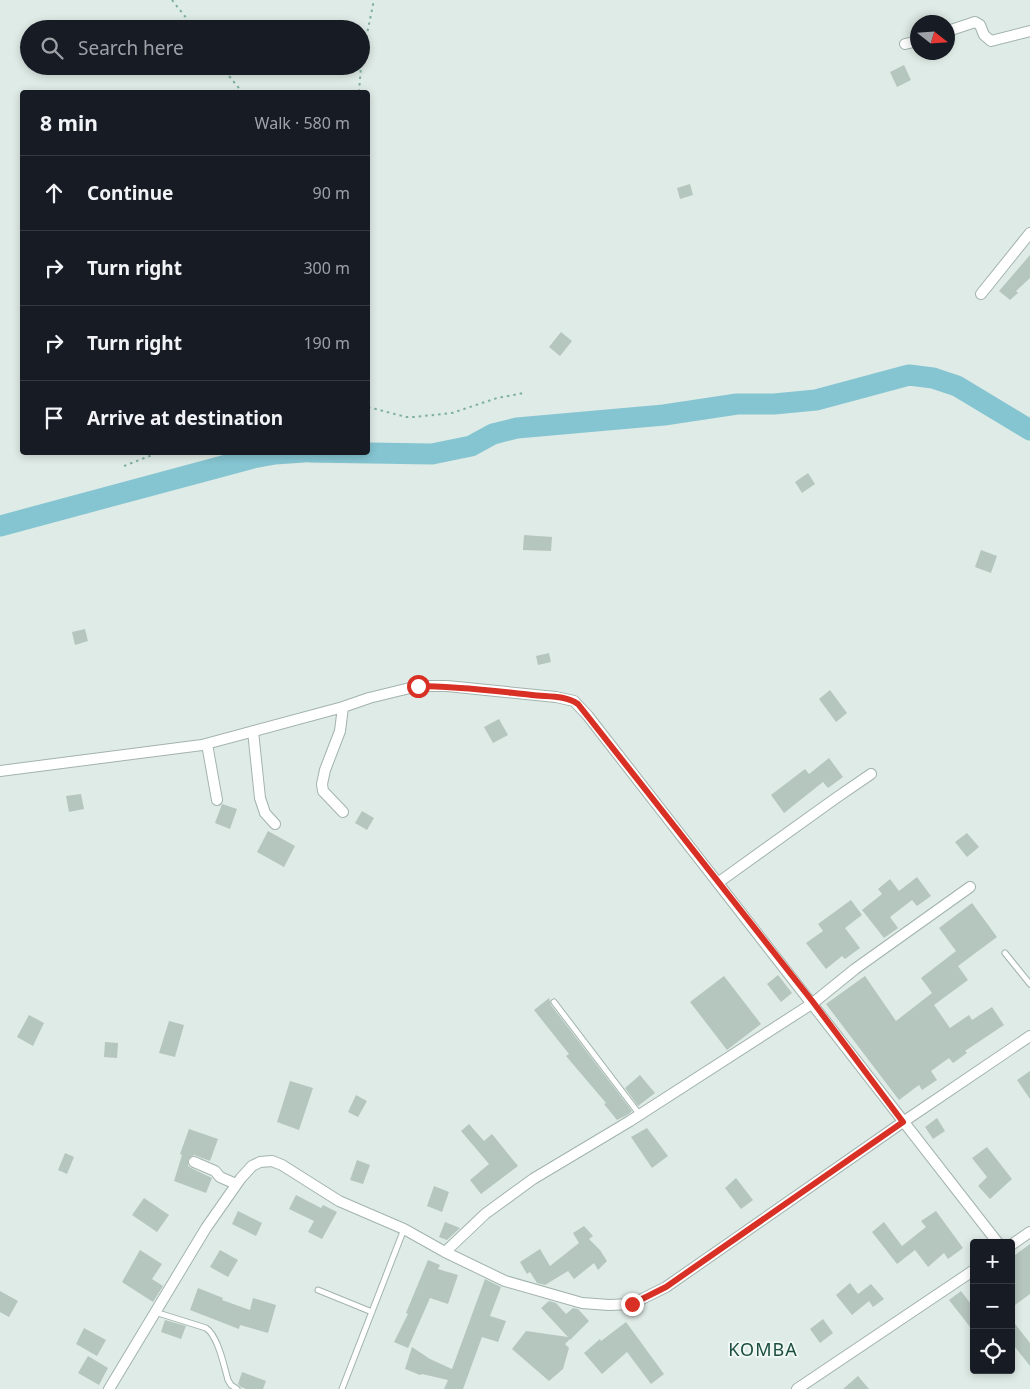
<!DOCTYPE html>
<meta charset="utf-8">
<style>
:root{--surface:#171b24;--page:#242831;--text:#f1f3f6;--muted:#9ea1a6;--line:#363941}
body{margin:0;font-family:"Noto Sans",sans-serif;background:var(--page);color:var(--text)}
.controls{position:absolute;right:15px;bottom:15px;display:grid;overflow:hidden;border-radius:5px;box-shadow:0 2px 8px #0003}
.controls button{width:45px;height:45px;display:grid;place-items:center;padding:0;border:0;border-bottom:1px solid var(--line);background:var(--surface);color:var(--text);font:25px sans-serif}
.compass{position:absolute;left:910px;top:15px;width:45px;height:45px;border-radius:50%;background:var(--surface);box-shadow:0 2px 8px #0003;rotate:107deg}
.stop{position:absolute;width:15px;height:15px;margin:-11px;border:4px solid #d93025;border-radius:50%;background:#fff}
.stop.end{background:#d93025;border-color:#fff;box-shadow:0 1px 5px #0008}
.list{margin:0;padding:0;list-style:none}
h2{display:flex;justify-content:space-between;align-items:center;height:65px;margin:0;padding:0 20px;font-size:21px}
h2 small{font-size:16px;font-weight:400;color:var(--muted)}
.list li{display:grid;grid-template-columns:32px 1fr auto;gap:15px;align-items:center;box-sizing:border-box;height:75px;padding:0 20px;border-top:1px solid var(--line)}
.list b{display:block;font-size:19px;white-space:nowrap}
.list em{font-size:16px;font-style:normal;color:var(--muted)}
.icon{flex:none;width:28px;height:28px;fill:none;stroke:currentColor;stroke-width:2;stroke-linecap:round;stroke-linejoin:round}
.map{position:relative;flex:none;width:1030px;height:1389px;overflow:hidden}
.search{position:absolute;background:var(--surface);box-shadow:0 2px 8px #0003;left:20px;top:20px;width:350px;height:55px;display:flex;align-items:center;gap:12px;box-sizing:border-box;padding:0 18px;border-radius:28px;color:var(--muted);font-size:19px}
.panel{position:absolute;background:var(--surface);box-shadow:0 2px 8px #0003;left:20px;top:90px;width:350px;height:365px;border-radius:5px}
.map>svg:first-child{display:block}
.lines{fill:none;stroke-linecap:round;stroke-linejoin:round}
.river{stroke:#85c5d2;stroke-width:21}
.building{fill:#b5c6bf}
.service-casing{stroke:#a2b3ad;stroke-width:7}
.minor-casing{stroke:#a2b3ad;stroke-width:12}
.path{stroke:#7fafa1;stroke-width:2;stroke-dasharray:2.5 4;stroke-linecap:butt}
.service{stroke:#fff;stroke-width:5}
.minor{stroke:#fff;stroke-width:10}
.route{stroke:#d93025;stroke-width:6}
.labels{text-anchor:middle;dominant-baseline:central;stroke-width:4;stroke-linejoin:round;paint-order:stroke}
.quarter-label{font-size:18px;letter-spacing:1px;fill:#1c4e42;stroke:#f0f8f4}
</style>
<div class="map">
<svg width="1030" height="1389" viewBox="0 0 1030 1389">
<rect width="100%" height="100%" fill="#dfebe6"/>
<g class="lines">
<!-- river -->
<path class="river" d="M310,452L432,454L471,446L493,434L517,428L664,415L737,404H774L816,400L909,375L933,378L957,386L1030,430
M0,526L253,458L275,454L303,452"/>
</g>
<!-- building -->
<path class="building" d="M904,65L911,80L897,87L890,72Z
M690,184L693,195L680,199L677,188Z
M1030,255V278L1016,291L1018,293L1010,300L999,291Z
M561,332L572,341L560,356L549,347Z
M808,473L815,484L802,493L795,482Z
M524,535L552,537L551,551L523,550Z
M981,550L997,556L991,573L975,567Z
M85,629L88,641L75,645L72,632Z
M549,653L551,662L538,665L536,656Z
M830,690L847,713L836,722L819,699Z
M499,719L508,735L493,743L484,727Z
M829,758L843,777L828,788L823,782L784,813L771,795L805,769L809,774Z
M81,794L84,809L69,812L66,796Z
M222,804L237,809L230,829L215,823Z
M362,811L374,818L367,830L355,823Z
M268,831L295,846L284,867L257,852Z
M967,833L979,847L967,857L955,842Z
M917,877L931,896L917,906L912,900L890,917L898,928L884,938L862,910L882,894L878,889L890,879L899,891Z
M851,900L862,915L845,928L860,948L845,959L842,956L826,969L806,943L823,931L818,924Z
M972,903L997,937L958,966L968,980L934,1005L950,1028L969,1015L972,1020L992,1007L1004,1025L965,1051L967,1053L953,1063L949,1058L931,1071L937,1080L922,1090L919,1085L899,1100L826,1004L865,976L896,1021L932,993L921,978L956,951L939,928Z
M778,975L792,993L781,1002L767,984Z
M724,976L761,1024L727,1050L690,1002Z
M549,998L551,1005L632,1111L629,1114L617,1120L604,1104L606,1103L566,1056L569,1054L534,1010Z
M29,1015L44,1023L33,1046L17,1037Z
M169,1021L184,1025L175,1057L159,1053Z
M105,1042L118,1043L117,1058L104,1057Z
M1030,1071V1099L1017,1080Z
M640,1075L655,1093L638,1106L625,1088Z
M290,1081L313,1088L299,1130L277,1122Z
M356,1095L367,1101L358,1117L348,1112Z
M937,1118L945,1131L933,1139L925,1127Z
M469,1124L484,1141L492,1134L518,1166L481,1194L470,1180L489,1164L461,1131Z
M647,1128L668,1156L652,1168L631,1137Z
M189,1129L218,1139L210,1161L194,1155L188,1160V1166L191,1168L212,1178L206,1193L174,1181L182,1155L180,1154Z
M987,1147L1012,1179L990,1199L978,1186L987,1177L972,1158Z
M65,1153L74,1157L67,1174L58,1170Z
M357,1160L370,1165L363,1184L350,1180Z
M736,1178L753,1200L741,1209L725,1188Z
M434,1186L449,1192L442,1212L427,1206Z
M296,1195L321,1208L323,1205L337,1212L322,1239L308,1232L314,1221L289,1209Z
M144,1198L169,1215L157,1232L132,1215Z
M238,1211L262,1223L256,1236L232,1224Z
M936,1211L963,1248L948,1259L944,1253L928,1267L915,1250L897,1264L872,1232L884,1222L902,1246L926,1227L921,1221Z
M445,1222L460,1228L447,1240L439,1237Z
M584,1226L593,1236L589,1239L600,1250L607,1261L598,1270L594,1263L574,1279L568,1271L545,1285L537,1283L530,1272L527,1274L520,1262L540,1249L550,1266L579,1243L573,1233Z
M1030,1244V1294L1011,1308V1258Z
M140,1250L162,1264L152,1279L163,1286L153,1302L122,1282Z
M220,1250L238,1260L228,1277L210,1267Z
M428,1260L440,1265L438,1269L458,1275L448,1304L430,1298L408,1348L394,1342L408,1314L406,1313Z
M485,1279L501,1287L490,1316L506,1321L498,1342L482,1337L463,1389H444L448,1380L422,1374L420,1375L405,1369L412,1347L430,1359L452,1369Z
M850,1283L858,1294L871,1284L884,1299L873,1307L869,1301L852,1315L836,1295Z
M198,1288L223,1298L222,1300L250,1310L253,1298L276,1305L268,1333L240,1325L239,1329L190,1310Z
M0,1291L18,1301L9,1317L0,1312Z
M961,1291L974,1308V1332L949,1300Z
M549,1301L556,1303L566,1314L573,1308L578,1309L589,1321L570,1340V1339L565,1344L569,1348L563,1369L549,1381L512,1349L526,1331L568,1337L541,1308Z
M823,1319L833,1333L820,1343L810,1329Z
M1011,1319L1030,1343V1366L1011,1342Z
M165,1320L186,1326L181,1339L161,1332Z
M626,1322L664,1374L651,1384L627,1352L602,1374L584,1353L600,1339L601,1341Z
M84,1328L106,1340L97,1356L76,1344Z
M88,1356L108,1368L99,1385L78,1373Z
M242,1372L266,1381L263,1389H246L241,1387L238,1384Z
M858,1376L869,1389H843Z"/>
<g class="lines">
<!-- service casing -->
<g class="service-casing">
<path id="service" d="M1005,953L1030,984
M554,1002L640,1115
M318,1290L372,1312
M155,1312L206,1328C218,1336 224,1366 228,1380L231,1385L237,1389
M342,1389L404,1229"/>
</g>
<!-- minor casing -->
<g class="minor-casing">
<path id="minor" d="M948,31L975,22L980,25L984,35L991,41L1030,31
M905,44L918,41
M981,294L1030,233
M253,731L260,798L265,813L275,824
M207,744L217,800
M0,771L202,745L343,707L369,698L418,686H447L556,697L574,701L588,716L998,1243
M343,812L323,791L322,784L325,770L340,731L343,707
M719,882L836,798L871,774
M194,1162L215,1171L220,1177L236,1184
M1011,1245L1030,1232
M445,1252L485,1214L533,1179L630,1121L813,1003L855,969L970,887
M109,1389L206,1228L241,1178L252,1166L260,1162L272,1161L282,1165L339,1201L404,1229L445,1252L505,1281L582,1303L609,1305L632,1304L666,1287L903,1122L1030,1036
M797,1389L974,1270"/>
</g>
<!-- path -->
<path class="path" d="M172,0L195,29
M361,63L374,0
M221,66L242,92
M359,92L361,66
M368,407L406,417H414L452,413L497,398L524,393
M124,466L160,452"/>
<!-- service -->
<use href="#service" class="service"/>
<!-- minor -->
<use href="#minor" class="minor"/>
</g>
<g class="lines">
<!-- route -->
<path class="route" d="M418,686C457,686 494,691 532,695C547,697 565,695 578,704L813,1002L903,1122L666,1287L632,1304"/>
</g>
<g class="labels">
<!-- quarter labels -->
<g class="quarter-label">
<text x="763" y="1349">KOMBA</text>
</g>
</g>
</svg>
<div class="controls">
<button>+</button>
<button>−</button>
<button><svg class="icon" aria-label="locate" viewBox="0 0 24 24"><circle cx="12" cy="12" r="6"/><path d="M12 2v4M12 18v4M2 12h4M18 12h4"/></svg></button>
</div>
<svg class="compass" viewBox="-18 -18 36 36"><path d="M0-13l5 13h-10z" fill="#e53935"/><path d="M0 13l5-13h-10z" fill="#9ea1a6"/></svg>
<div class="stop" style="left:418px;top:686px"></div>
<div class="stop end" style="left:632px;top:1304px"></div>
<div class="search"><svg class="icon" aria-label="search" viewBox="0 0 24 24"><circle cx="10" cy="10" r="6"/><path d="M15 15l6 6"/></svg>Search here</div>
<section class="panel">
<h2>8 min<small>Walk · 580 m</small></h2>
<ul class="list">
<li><svg class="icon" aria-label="ahead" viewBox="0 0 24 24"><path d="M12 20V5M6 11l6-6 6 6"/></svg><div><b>Continue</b></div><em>90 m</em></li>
<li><svg class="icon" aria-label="right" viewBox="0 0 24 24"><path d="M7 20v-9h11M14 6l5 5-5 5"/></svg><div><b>Turn right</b></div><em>300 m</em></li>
<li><svg class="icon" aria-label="right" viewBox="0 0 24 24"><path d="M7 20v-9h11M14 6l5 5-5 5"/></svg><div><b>Turn right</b></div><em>190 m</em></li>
<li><svg class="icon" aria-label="arrive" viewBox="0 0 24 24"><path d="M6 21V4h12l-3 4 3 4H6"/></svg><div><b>Arrive at destination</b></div></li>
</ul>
</section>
</div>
